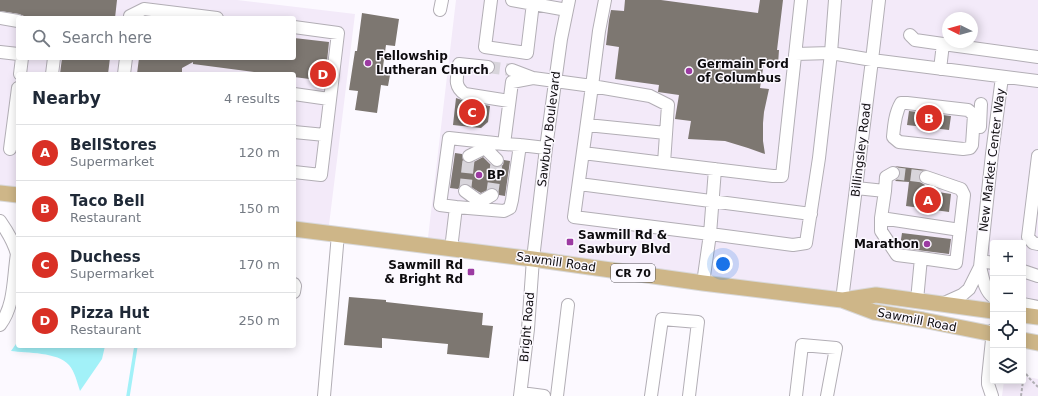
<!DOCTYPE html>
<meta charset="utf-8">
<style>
:root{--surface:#fff;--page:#f6f6f7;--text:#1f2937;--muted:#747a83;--line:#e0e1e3;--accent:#d93025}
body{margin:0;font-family:"DejaVu Sans",sans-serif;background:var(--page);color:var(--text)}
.controls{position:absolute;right:12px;bottom:12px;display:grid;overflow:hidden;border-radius:4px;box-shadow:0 2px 10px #0003}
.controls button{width:36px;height:36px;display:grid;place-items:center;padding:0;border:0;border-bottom:1px solid var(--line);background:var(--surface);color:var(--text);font:20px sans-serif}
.compass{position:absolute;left:942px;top:12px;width:36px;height:36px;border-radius:50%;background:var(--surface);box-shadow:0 2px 10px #0003;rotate:275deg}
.you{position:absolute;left:723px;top:264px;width:14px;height:14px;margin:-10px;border:3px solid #fff;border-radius:50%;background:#1a73e8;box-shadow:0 0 0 6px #1a73e833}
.badge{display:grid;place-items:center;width:26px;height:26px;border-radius:50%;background:var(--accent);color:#fff;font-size:13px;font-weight:700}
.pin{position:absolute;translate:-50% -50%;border:2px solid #fff;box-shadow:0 1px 4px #0006}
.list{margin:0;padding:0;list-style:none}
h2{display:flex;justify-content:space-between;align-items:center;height:52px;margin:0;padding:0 16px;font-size:17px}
h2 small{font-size:13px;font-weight:400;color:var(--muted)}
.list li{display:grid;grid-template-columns:26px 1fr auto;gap:12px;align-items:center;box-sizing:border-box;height:56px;padding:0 16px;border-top:1px solid var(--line)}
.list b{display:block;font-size:15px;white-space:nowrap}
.list p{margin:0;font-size:13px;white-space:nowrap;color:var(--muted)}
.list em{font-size:13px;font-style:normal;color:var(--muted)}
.icon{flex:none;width:22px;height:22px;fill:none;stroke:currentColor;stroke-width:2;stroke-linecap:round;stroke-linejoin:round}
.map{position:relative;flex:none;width:1038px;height:396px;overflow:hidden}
.search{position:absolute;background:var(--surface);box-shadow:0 2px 10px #0003;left:16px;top:16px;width:280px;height:44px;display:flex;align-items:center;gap:10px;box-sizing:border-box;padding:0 14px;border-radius:4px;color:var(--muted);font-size:15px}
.panel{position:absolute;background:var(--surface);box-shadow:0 2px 10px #0003;left:16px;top:72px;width:280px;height:276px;border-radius:4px}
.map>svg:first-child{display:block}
.built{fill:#f3eaf9;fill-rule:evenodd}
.water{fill:#a2f1f8}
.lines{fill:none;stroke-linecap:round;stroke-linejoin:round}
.stream{stroke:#a2f1f8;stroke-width:3.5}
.building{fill:#7d7771}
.minor-tunnel{stroke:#d8d5db;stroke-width:12;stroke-dasharray:12 6;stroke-linecap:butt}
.minor-casing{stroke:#b2aeb5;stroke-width:14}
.major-casing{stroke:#d8d8d9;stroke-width:17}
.path{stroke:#b1afb4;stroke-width:2;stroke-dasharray:3 2;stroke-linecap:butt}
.minor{stroke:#fff;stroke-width:12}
.major{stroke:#ceb688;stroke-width:15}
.poi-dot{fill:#9c3ba2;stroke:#fcf9ff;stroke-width:1.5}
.labels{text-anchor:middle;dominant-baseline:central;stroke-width:3;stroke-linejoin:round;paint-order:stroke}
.shield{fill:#fcf9ff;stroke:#555357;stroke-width:1}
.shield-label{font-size:11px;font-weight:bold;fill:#0e0c0f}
.poi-label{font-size:12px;font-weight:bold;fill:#0e0c0f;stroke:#fcf9ff;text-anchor:start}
.street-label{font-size:12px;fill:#0e0c0f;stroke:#fcf9ff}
</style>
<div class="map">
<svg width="1038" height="396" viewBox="0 0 1038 396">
<rect width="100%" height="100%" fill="#fcf9ff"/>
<!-- built -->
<path class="built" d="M0,0H237L355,14L328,233L294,229V74H18V195L0,193ZM18,18H294V58H18Z
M456,0H1038V317L1023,315V243H993V311L842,300L427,246ZM948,18H972V42H948Z
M1023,376L1038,379V396H1002L1004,381H1023Z"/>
<!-- water -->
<path class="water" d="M18,341V346H105L102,359L80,391C77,382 75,372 69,365C58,352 27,353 11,351Z"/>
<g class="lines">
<!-- stream -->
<path class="stream" d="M128,396L136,346"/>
</g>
<!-- building -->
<path class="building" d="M0,0H117L115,18H35L24,16L19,14L0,11Z
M625,0H661L758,13L760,0H783L777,50H779L778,64L764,62L760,88L769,89L764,112L763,123V141L765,154L748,148L725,141L688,139L691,121L675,119L679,95L658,92L659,85L615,79L619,47L606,45L609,20L611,10L624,11Z
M362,13L399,19L395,46L386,45L382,74L390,75L388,86L381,85L377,113L355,110L358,91L349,90L355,51H357Z
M294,38L329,42L325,81L294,77V74H270L193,64V62L182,68V74H137L139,58H294Z
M62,58H110L108,74H60Z
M456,98L459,99L464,101L490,106L488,122L481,128L453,125Z
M909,111L951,116L949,130L907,125Z
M455,153L462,154L463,160L465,162L468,163H472L483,157L492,166L495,167H499L503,165L504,160L510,161L505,196L499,195L498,191L495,188H492L481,193L479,192L466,184H462L458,189L450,188Z
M894,166L927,170L921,171L919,174V178L920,182L925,185V190L951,194L949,212L906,206L909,182L895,181L899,177L900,173L899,169L897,167Z
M902,233L951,239L949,254L901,248L900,246Z
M349,297L386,300V302L483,313L482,325L493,326L489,358L447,354L448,344L382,338V348L344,345Z"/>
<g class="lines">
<!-- minor-tunnel -->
<path class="minor-tunnel" d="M488,67L512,70
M893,173L926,177
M465,191L469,156
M492,195L497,160"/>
<!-- minor casing -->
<g class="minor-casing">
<path id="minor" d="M491,0L485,47L527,53L533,3
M512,0L567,10
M835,0L831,53L872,60L1038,81
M440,10L442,0
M0,18L18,21
M130,18V16L144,9L217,18
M294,27L338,33L321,175L294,172
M910,35L915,40L943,44L940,69
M943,44L1038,57
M0,52L18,54
M488,67L459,64C457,77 453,86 465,94L509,101
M512,70L533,78
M20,74L22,58
M52,74L54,58
M124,74L126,58
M294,94L329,99
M901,103H907L968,110L974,115L972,145L970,148L963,149L899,142L893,137C894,126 895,113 901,103Z
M587,125L666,133
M980,127L981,104
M294,132L325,135
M520,145L546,148
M485,148L497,160
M10,149L18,88
M583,153L664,163
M469,156L485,148L486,142
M1038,156L1028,237L1033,243L1038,244
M715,169L710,234L574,217L592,86L650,96L668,105L664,163L773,176H782L801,0
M579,184L811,214
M856,188L885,191L881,218V231L897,255L921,258L917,300
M465,191L480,202L479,209
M885,191L886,177L893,173
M480,202L492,195
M456,207L440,205L449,138L504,144L512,82L533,78L592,86L599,31L605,0
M881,218L960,230
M0,221C7,231 14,243 17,254
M451,249L456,207L504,211L510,208L512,200L520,145L504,144
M921,258L956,263L964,195L961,189L926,177
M981,261L993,263
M1023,271L1038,276
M703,283L710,234L793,245L806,243L819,158L831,53L795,54
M294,284L295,286L294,292
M993,297C984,290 983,277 980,267L992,154L1002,77
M842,300L872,60L879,0
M942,304L962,295L969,289L980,267
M1023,304L1038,307
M0,325C15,305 13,278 17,254L18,252
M521,393L544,396
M324,396L338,234
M520,396L528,329L533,259L546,148L561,39L569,0
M557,396L568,305
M651,396L662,319L698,322L689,396
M796,396L802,345L836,348L827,396
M992,396L988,384V378L993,330"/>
</g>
<!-- major casing -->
<g class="major-casing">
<path id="major" d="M0,193L18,195
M294,229L533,259L703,283L842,300L874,312L923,320L993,334
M843,300L876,295L993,311
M1023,315L1038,317
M1023,340L1038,343"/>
</g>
<!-- path -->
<path class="path" d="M1023,370L1030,379L1038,387
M1021,396L1023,381"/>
<!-- minor -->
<use href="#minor" class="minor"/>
<!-- major -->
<use href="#major" class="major"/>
</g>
<!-- markers -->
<g class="poi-dot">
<circle cx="368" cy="63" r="4"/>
<circle cx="689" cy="71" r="4"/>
<circle cx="479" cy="175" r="4"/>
<rect x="566" y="238" width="8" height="8" rx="2"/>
<circle cx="927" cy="244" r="4"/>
<rect x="467" y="268" width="8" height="8" rx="2"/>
</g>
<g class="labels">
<!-- shield labels -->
<rect class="shield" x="611" y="264" width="44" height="18" rx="3"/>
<g class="shield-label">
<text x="633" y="273">CR 70</text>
</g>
<!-- poi labels -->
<g class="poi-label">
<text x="376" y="56">Fellowship<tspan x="376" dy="14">Lutheran Church</tspan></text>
<text x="697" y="64">Germain Ford<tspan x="697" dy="14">of Columbus</tspan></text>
<text x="487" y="175">BP</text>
<text x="578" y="235">Sawmill Rd &amp;<tspan x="578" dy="14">Sawbury Blvd</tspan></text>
<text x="919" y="244" text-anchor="end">Marathon</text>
<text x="463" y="265" text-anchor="end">Sawmill Rd<tspan x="463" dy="14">&amp; Bright Rd</tspan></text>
</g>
<!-- street labels -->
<g class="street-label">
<text transform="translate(549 129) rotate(-83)">Sawbury Boulevard</text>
<text transform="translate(861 150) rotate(-83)">Billingsley Road</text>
<text transform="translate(992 160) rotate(-83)">New Market Center Way</text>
<text transform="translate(556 262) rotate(8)">Sawmill Road</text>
<text transform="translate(917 320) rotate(11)">Sawmill Road</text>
<text transform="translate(527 327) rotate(-85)">Bright Road</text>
</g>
</g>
</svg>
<div class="controls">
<button>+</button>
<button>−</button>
<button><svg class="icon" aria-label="locate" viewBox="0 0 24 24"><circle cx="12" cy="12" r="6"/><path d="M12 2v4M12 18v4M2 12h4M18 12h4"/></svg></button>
<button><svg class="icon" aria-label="layers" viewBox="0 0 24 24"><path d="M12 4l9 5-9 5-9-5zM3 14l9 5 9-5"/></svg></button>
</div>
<svg class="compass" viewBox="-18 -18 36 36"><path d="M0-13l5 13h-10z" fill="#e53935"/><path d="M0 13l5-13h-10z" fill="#747a83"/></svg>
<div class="you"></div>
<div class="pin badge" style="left:928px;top:200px">A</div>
<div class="pin badge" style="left:929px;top:118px">B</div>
<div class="pin badge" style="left:472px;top:112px">C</div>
<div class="pin badge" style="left:323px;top:74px">D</div>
<div class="search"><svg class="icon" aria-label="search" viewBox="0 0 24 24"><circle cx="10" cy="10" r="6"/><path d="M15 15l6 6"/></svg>Search here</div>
<section class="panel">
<h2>Nearby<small>4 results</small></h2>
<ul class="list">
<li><span class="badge">A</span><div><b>BellStores</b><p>Supermarket</p></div><em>120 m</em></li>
<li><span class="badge">B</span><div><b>Taco Bell</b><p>Restaurant</p></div><em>150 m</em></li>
<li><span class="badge">C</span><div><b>Duchess</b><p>Supermarket</p></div><em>170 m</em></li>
<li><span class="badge">D</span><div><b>Pizza Hut</b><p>Restaurant</p></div><em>250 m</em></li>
</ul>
</section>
</div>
